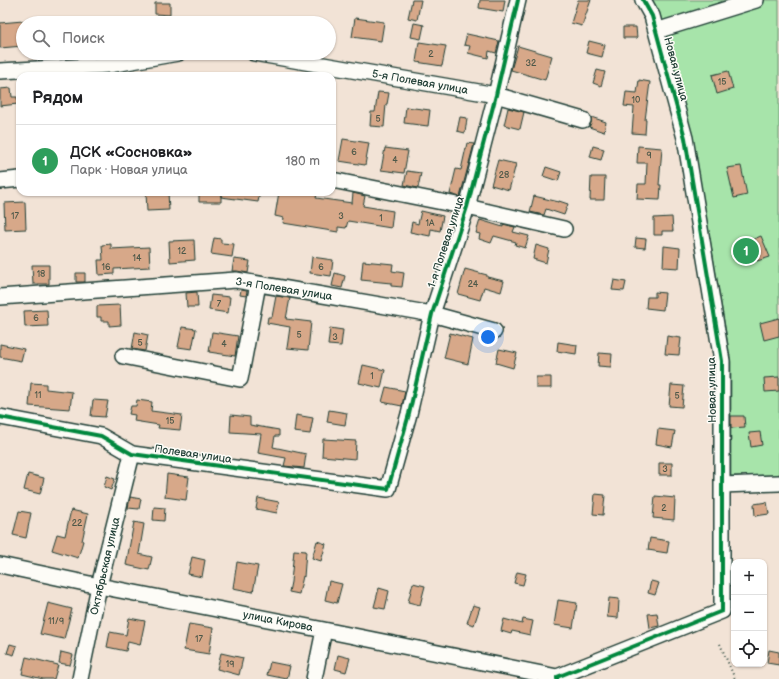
<!DOCTYPE html>
<html lang="ru">
<meta charset="utf-8">
<style>
:root{--surface:#fff;--page:#f6f6f6;--text:#202124;--muted:#757577;--line:#e0e0e0;--accent:#1f3d34}
body{margin:0;font-family:"Balsamiq Sans",sans-serif;background:var(--page);color:var(--text)}
.controls{position:absolute;right:12px;bottom:12px;display:grid;overflow:hidden;border-radius:8px;box-shadow:0 1px 3px #0004}
.controls button{width:36px;height:36px;display:grid;place-items:center;padding:0;border:0;border-bottom:1px solid var(--line);background:var(--surface);color:var(--text);font:20px sans-serif}
.you{position:absolute;left:488px;top:337px;width:14px;height:14px;margin:-10px;border:3px solid #fff;border-radius:50%;background:#1a73e8;box-shadow:0 0 0 6px #1a73e833}
.badge{display:grid;place-items:center;width:26px;height:26px;border-radius:50%;background:var(--accent);color:#fff;font-size:13px;font-weight:700}
.pin{position:absolute;translate:-50% -50%;border:2px solid #fff;box-shadow:0 1px 4px #0006}
.list{margin:0;padding:0;list-style:none}
h2{display:flex;justify-content:space-between;align-items:center;height:52px;margin:0;padding:0 16px;font-size:17px}
h2 small{font-size:13px;font-weight:400;color:var(--muted)}
.list li{display:grid;grid-template-columns:26px 1fr auto;gap:12px;align-items:center;box-sizing:border-box;height:72px;padding:0 16px;border-top:1px solid var(--line)}
.list b{display:block;font-size:15px;white-space:nowrap}
.list p{margin:0;font-size:13px;white-space:nowrap;color:var(--muted)}
.list em{font-size:13px;font-style:normal;color:var(--muted)}
.icon{flex:none;width:22px;height:22px;fill:none;stroke:currentColor;stroke-width:2;stroke-linecap:round;stroke-linejoin:round}
.map{position:relative;flex:none;width:779px;height:679px;overflow:hidden}
.search{position:absolute;background:var(--surface);box-shadow:0 1px 3px #0004;left:16px;top:16px;width:320px;height:44px;display:flex;align-items:center;gap:10px;box-sizing:border-box;padding:0 14px;border-radius:22px;color:var(--muted);font-size:15px}
.panel{position:absolute;background:var(--surface);box-shadow:0 1px 3px #0004;left:16px;top:72px;width:320px;height:124px;border-radius:12px}
.map>svg:first-child{display:block}
.green{fill:#a7e4aa;stroke:#63906f}
.building{fill:#d7a889;stroke:#1f3d34}
.lines{fill:none;stroke-linecap:round;stroke-linejoin:round}
.minor-casing{stroke:#1f3d34;stroke-width:18}
.path{stroke:#1f3d34;stroke-width:2;stroke-dasharray:1 3;stroke-linecap:butt}
.minor{stroke:#fdfcf7;stroke-width:15}
.cycleway-casing{stroke:#fdfcf7;stroke-width:6}
.cycleway{stroke:#00873e;stroke-width:4}
.labels{text-anchor:middle;dominant-baseline:central;stroke-width:3;stroke-linejoin:round;paint-order:stroke}
.number-label{font-size:9px;fill:#4d5849}
.street-label{font-size:11px;fill:#1f3d34;stroke:#fdfcf7}
</style>
<div class="map">
<svg width="779" height="679" viewBox="0 0 779 679">
<rect width="100%" height="100%" fill="#f2e3d6"/>
<filter id="ink" filterUnits="userSpaceOnUse"><feTurbulence type="fractalNoise" baseFrequency=".025" numOctaves="2"/><feDisplacementMap in="SourceGraphic" scale="8" xChannelSelector="R" yChannelSelector="G"/><feConvolveMatrix kernelMatrix="1 2 1 2 8 2 1 2 1" color-interpolation-filters="sRGB"/></filter>
<g filter="url(#ink)">
<!-- green -->
<path class="green" d="M652,0H779V475L731,476V362L693,139L660,14Z"/>
<!-- building -->
<path class="building" d="M412,0H421L417,20L408,18Z
M480,0H505L503,12L479,8Z
M578,0H591L582,26L571,23Z
M155,3H170V15L155,14Z
M355,18L384,22L381,41L352,37Z
M23,21V46L0,48V23Z
M414,23L424,25L421,39L411,37Z
M623,27H636L637,38H623Z
M467,34L499,41L496,53L489,51L488,58L468,53L470,46L464,45Z
M589,41L605,45L602,57L586,53Z
M419,42L446,46L442,66L416,62Z
M518,46L552,56L545,80L511,70Z
M597,70L605,72L601,86L593,83Z
M728,71L733,89L717,94L712,75Z
M639,80L650,82L645,120H646L645,134L632,133L634,107L624,106L626,92L637,93Z
M11,88L12,97H17L18,104L0,106V89Z
M378,92L389,93L387,104H386L384,127L370,126L371,112H375Z
M406,107L430,110L428,126L404,123Z
M508,108L524,112L520,129L504,125Z
M460,117L467,118L465,133L457,131Z
M591,117L606,122L604,132L589,127L591,123Z
M343,139L369,143L365,165L339,161Z
M467,143L474,144L460,197L450,194L456,169L461,170Z
M593,146L604,149L601,160L590,157Z
M638,146L662,148L659,185H661L660,200L637,199L638,184H646L647,163H637Z
M385,148L408,151L404,173L381,170Z
M498,160L516,164L509,190L491,185Z
M741,166L747,195L734,198L727,168Z
M546,167L561,172L558,181L543,176Z
M407,171L421,173L418,188L404,185Z
M591,177H605L604,200H590Z
M168,192L169,210L147,211L146,193Z
M199,192H221V202H199Z
M221,192H260L258,202L221,197Z
M279,192H310V193L317,194L316,198L352,203L353,193L365,196L363,206L393,211L391,228L348,221L346,228L338,227V232L283,223L284,218L275,216Z
M534,196L559,202V201L568,204L564,215L546,209L544,215L530,212Z
M25,202L26,229L5,230L4,203Z
M421,211L443,216L440,231L431,229L430,236L410,232L412,222L418,224Z
M672,217L673,231H662V235H654V218Z
M480,220L503,227V224L515,227L513,232L529,236L525,248L515,245L516,242L494,236L491,243L479,239L480,234L476,233Z
M761,236L770,257L757,261L749,241Z
M214,238L221,239V243L234,244L232,257L211,254Z
M636,238L646,239L645,248L635,247Z
M194,240L195,260L170,262L169,241Z
M111,244V249L149,247L150,267L114,269V274L99,275L98,260H103L102,245Z
M536,245L549,249L546,263L533,259Z
M664,246L680,248L679,268L663,267Z
M312,257L333,260L331,276L310,273Z
M234,259L250,261L248,273L237,271H232Z
M363,261L393,264L392,271L404,273L402,287L391,286V283L361,280Z
M32,265H49V284H33Z
M465,269L487,275V277L504,281L501,292L484,287L480,300L458,294Z
M76,273H85V282H76Z
M335,273L345,276L342,288L332,286Z
M614,280L626,282L624,291L612,290Z
M241,290L247,291L246,296L240,295Z
M197,292L198,307H187L186,293Z
M655,292L665,293L663,310L646,308L647,297H655Z
M211,295L230,297L228,313L209,310Z
M276,296L290,298L286,319L311,322L308,350L287,348L290,327L267,323L268,317H272Z
M120,305L121,325L109,326V321H101V317H97V306Z
M47,310L48,326L25,327L24,311Z
M779,318V336L764,340L760,323Z
M182,327L196,329L192,349L178,347Z
M330,328L343,330L341,346L328,345Z
M135,332L148,335L145,351L132,349Z
M212,332L238,336L235,356L209,352Z
M450,333L473,339L468,364L444,358Z
M667,336L681,338L679,355L665,354Z
M558,342L577,345L576,354L557,351Z
M0,344L24,349L21,361L0,357Z
M499,349L517,353L513,368L496,363Z
M599,353L612,354L611,367L598,366Z
M363,365L385,370L381,388L359,383Z
M536,377H551V388H536Z
M779,377V391L765,392L764,378Z
M31,383L46,384V389L72,392L70,409L29,406Z
M671,385L684,386L682,407L669,406Z
M386,387L405,391L402,406L382,402Z
M93,400L108,401L105,417L91,416Z
M137,400L152,402L151,411L182,415L180,430L158,428L159,425L134,421L135,415L129,414L131,406H136Z
M329,410L347,413L345,425L327,422Z
M231,415L250,417V425L279,430V436H275L273,447L306,454L304,468L284,466L286,458L258,453L261,434L230,432Z
M296,415L313,418L310,434L294,432Z
M731,416H744L745,427L731,428Z
M658,429L675,431L672,447L656,444Z
M760,432L762,445L751,447L749,433Z
M323,439L356,441L355,459L322,456Z
M659,463H672V475H659Z
M28,474L44,478L40,494L24,490Z
M167,474L189,477L186,500L165,497Z
M107,476L115,479L111,490L104,487Z
M595,494L605,495L603,515L593,514Z
M655,496L675,498L674,520L653,518Z
M130,497L141,499L139,509L128,508Z
M258,498L279,502L277,513L256,509Z
M767,502L769,514L755,516L754,504Z
M154,507L165,508L164,521L153,520Z
M71,510L88,514L82,541H83L78,558L52,550L57,534L65,536Z
M19,511L31,513L26,538L13,535Z
M134,522L144,524L139,554L152,557L149,570L126,565Z
M650,538L669,541L667,553L648,550Z
M317,541L326,544L321,561L312,558Z
M294,550L306,551L304,577L303,576L299,594L289,592L291,582Z
M192,557L205,560L202,577L188,574Z
M237,562L258,566L253,592L233,588Z
M517,572L526,574L523,585L514,583Z
M329,581L342,584L337,603L325,600Z
M651,581L659,583L655,595L648,593Z
M413,583L425,586L420,605L408,602Z
M379,588L389,591L385,609L374,607Z
M609,598L619,599L618,618L607,617Z
M558,600L577,603L573,628L554,625Z
M48,603L72,609L64,639L40,634Z
M473,605L480,607L474,625L467,623Z
M657,613L659,626L650,628L648,614Z
M129,618L145,621L140,645L128,642L126,651L107,647L110,632L126,635Z
M504,619L522,624L523,619L533,621L530,635L512,631L511,634L501,631Z
M189,624L213,628L209,654L184,650Z
M10,644L17,646L14,655L7,653Z
M769,650L779,652V665L767,663Z
M61,652L73,655L70,665L59,663Z
M221,653L243,658L239,675L217,669Z
M338,655L350,658L346,672L335,669Z
M26,657L58,665L54,679H43L22,674Z
M270,662L290,666L287,679L267,675Z"/>
<g class="lines">
<!-- minor casing -->
<g class="minor-casing">
<path id="minor" d="M656,31L756,0
M254,53L496,95L583,120
M0,71L109,65L178,53
M332,180L467,207L564,229
M0,181L20,179
M0,297L236,280L432,314L494,331
M123,356L240,379L258,284
M0,417L101,436L132,454L388,489L409,414L432,314L467,207L496,95L518,0
M722,485L779,483
M0,565L99,586L324,630L557,677
M557,677L722,611V361L685,138L652,16L643,0
M80,679L99,586L132,454
M314,679L324,630"/>
</g>
<!-- path -->
<path class="path" d="M720,644L735,679"/>
<!-- minor -->
<use href="#minor" class="minor"/>
<!-- cycleway casing -->
<g class="cycleway-casing">
<path id="cycleway" d="M0,417L101,436L132,454L388,489L409,414L432,314L467,207L496,95L518,0
M557,679V677L722,611V361L685,138L652,16L643,0"/>
</g>
<!-- cycleway -->
<use href="#cycleway" class="cycleway"/>
</g>
</g>
<g class="labels">
<!-- number labels -->
<g class="number-label">
<text x="431" y="54">2</text>
<text x="531" y="63">32</text>
<text x="722" y="82">15</text>
<text x="636" y="100">10</text>
<text x="378" y="119">5</text>
<text x="354" y="152">6</text>
<text x="649" y="155">9</text>
<text x="395" y="160">4</text>
<text x="504" y="175">28</text>
<text x="15" y="216">17</text>
<text x="341" y="216">3</text>
<text x="381" y="218">1</text>
<text x="430" y="223">1А</text>
<text x="182" y="251">12</text>
<text x="137" y="258">14</text>
<text x="106" y="267">16</text>
<text x="321" y="267">6</text>
<text x="41" y="274">18</text>
<text x="473" y="284">24</text>
<text x="219" y="304">7</text>
<text x="36" y="318">6</text>
<text x="299" y="335">5</text>
<text x="335" y="337">3</text>
<text x="140" y="343">5</text>
<text x="224" y="344">4</text>
<text x="372" y="376">1</text>
<text x="38" y="395">11</text>
<text x="677" y="396">5</text>
<text x="170" y="421">15</text>
<text x="665" y="469">3</text>
<text x="664" y="508">2</text>
<text x="77" y="523">22</text>
<text x="56" y="621">11/9</text>
<text x="199" y="639">17</text>
<text x="230" y="664">19</text>
</g>
<!-- street labels -->
<g class="street-label">
<text transform="translate(676 69) rotate(75)">Новая улица</text>
<text transform="translate(420 82) rotate(10)">5-я Полевая улица</text>
<text transform="translate(446 242) rotate(-72)">1-я Полевая улица</text>
<text transform="translate(284 289) rotate(9)">3-я Полевая улица</text>
<text transform="translate(712 390) rotate(-91)">Новая улица</text>
<text transform="translate(193 454) rotate(8)">Полевая улица</text>
<text transform="translate(105 566) rotate(-77)">Октябрьская улица</text>
<text transform="translate(278 621) rotate(11)">улица Кирова</text>
</g>
</g>
</svg>
<div class="controls">
<button>+</button>
<button>−</button>
<button><svg class="icon" aria-label="locate" viewBox="0 0 24 24"><circle cx="12" cy="12" r="6"/><path d="M12 2v4M12 18v4M2 12h4M18 12h4"/></svg></button>
</div>
<div class="you"></div>
<div class="pin badge" style="left:746px;top:251px;background:#2e9e5b">1</div>
<div class="search"><svg class="icon" aria-label="search" viewBox="0 0 24 24"><circle cx="10" cy="10" r="6"/><path d="M15 15l6 6"/></svg>Поиск</div>
<section class="panel">
<h2>Рядом<small></small></h2>
<ul class="list">
<li><span class="badge" style="background:#2e9e5b">1</span><div><b>ДСК «Сосновка»</b><p>Парк · Новая улица</p></div><em>180 m</em></li>
</ul>
</section>
</div>
